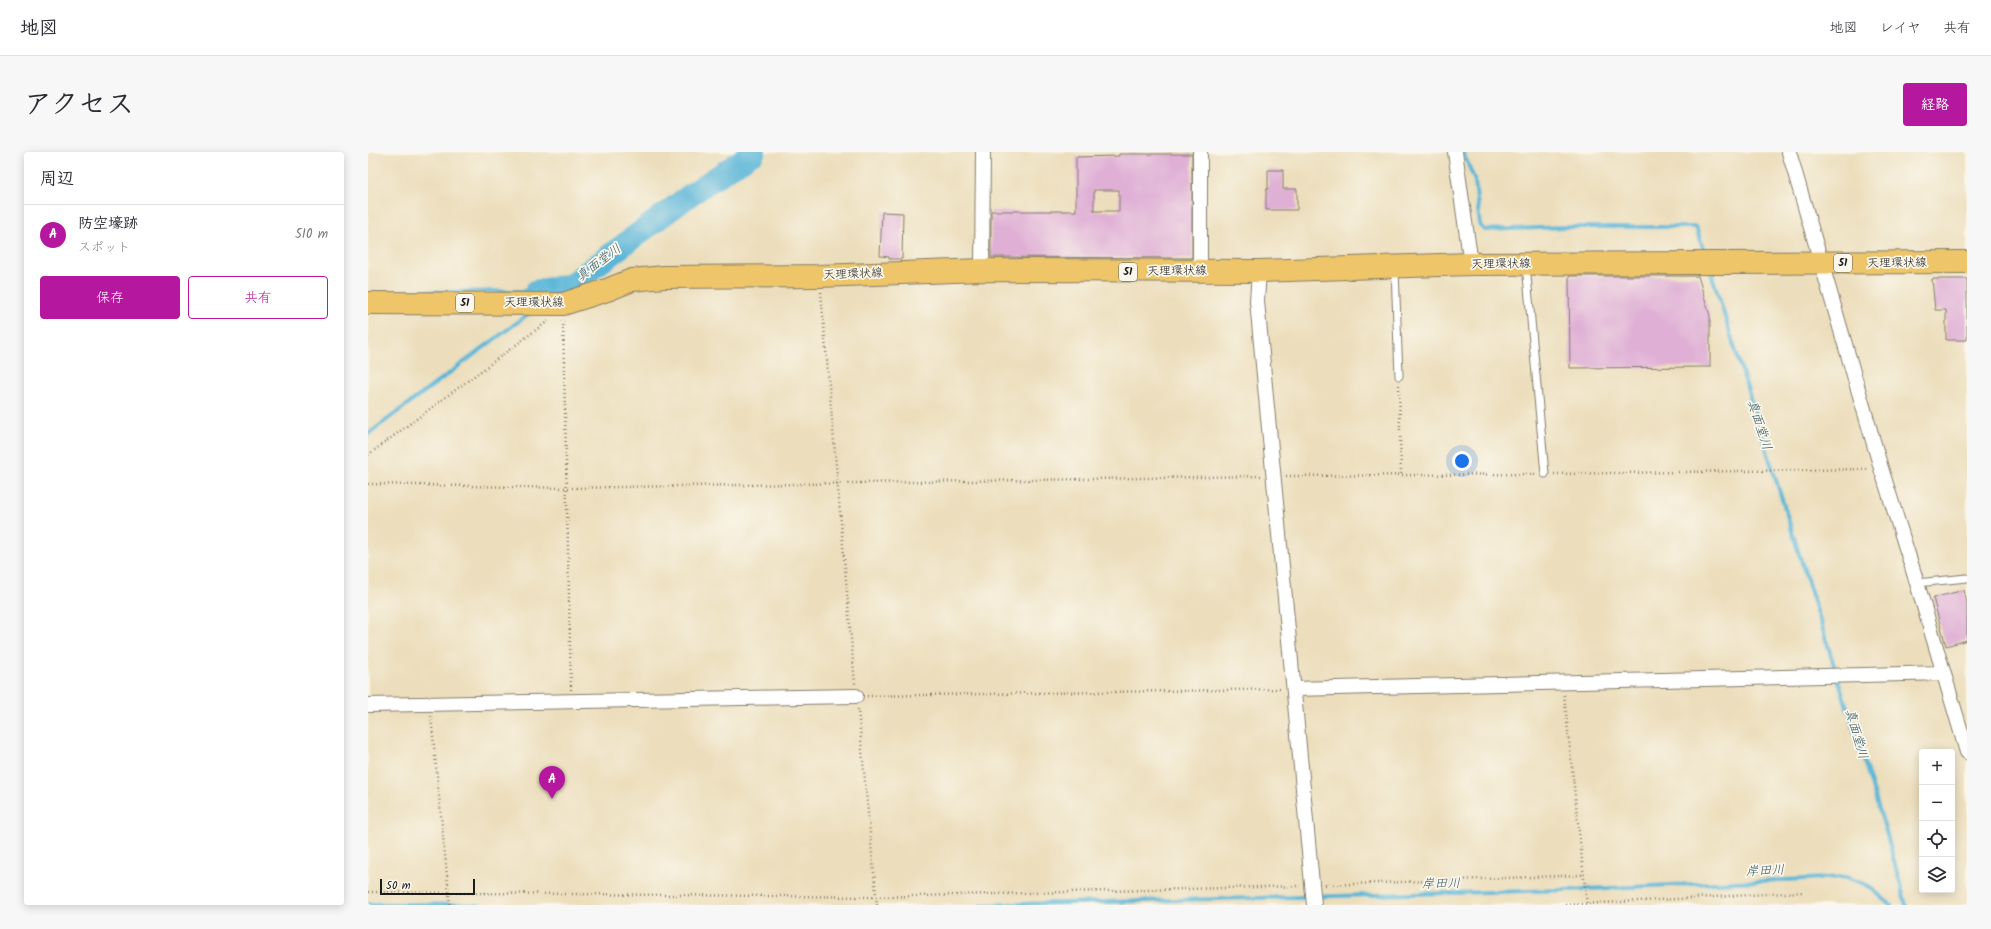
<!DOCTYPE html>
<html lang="ja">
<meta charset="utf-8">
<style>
:root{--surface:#fff;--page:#f7f7f7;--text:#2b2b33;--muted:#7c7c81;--line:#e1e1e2;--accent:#b5179e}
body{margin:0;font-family:Kalam,"Klee One",sans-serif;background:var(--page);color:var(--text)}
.controls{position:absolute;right:12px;bottom:12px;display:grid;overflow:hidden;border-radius:4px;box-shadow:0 2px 10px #0003}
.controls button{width:36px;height:36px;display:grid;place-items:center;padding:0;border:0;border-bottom:1px solid var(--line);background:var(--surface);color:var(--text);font:20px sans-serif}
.scale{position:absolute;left:12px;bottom:10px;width:95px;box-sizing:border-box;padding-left:4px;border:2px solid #1c1c1c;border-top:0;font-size:11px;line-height:14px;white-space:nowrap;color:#1c1c1c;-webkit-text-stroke:3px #fbf7ec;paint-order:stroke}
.you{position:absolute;left:1094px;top:309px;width:14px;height:14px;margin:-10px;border:3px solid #fff;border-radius:50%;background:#1a73e8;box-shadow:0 0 0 6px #1a73e833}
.badge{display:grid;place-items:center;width:26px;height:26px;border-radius:50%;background:var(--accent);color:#fff;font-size:13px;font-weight:700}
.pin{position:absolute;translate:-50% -33px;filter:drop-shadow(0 1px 2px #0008)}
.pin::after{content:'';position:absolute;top:21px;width:14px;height:12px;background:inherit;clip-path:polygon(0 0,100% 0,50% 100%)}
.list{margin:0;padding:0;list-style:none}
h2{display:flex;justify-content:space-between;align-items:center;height:52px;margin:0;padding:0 16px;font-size:17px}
h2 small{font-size:13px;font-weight:400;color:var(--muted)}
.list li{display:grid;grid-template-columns:26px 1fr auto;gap:12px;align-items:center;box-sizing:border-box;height:60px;padding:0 16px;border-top:1px solid var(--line)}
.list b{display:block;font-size:15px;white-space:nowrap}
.list p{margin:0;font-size:13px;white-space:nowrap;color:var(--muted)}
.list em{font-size:13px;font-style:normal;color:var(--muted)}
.actions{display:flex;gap:8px;padding:12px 16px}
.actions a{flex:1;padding:9px 0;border:1px solid var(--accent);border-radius:4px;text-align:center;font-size:14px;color:var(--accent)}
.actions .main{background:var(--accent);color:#fff}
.icon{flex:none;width:22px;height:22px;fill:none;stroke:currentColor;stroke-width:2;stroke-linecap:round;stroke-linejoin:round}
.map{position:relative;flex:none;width:1599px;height:753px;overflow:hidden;border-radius:4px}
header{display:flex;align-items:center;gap:24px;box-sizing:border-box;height:56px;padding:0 20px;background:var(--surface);border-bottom:1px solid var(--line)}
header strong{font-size:19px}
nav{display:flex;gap:22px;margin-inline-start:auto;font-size:14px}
.intro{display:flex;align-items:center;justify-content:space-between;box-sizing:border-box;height:96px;padding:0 24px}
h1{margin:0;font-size:28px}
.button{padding:10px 18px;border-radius:4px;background:var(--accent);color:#fff;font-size:14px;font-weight:700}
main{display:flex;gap:24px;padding:0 24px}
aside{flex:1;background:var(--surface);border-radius:4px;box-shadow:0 2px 10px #0003}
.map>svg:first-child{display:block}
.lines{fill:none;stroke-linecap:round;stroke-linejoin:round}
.stream{stroke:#5ab6d8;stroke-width:4}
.river{stroke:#5ab6d8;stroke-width:23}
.building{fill:#dfafd5;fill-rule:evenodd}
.service-casing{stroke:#847d6c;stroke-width:9}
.minor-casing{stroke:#847d6c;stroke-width:16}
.primary-casing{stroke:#847d6c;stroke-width:24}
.path{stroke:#847d6c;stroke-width:2.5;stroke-dasharray:1 3;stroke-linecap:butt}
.service{stroke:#fff;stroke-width:7}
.minor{stroke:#fff;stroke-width:14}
.primary{stroke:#eec569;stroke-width:22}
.labels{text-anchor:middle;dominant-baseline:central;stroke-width:3.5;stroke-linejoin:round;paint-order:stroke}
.shield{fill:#fbf7ec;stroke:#5f5e5a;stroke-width:1}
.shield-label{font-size:11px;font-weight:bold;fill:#1c1c1c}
.street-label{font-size:12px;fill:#1c1c1c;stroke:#fbf7ec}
.water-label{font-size:13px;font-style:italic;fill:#355a67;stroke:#fbf7ec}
</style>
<header>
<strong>地図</strong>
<nav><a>地図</a><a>レイヤ</a><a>共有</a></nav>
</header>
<div class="intro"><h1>アクセス</h1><a class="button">経路</a></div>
<main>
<aside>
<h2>周辺<small></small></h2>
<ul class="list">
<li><span class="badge">A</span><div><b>防空壕跡</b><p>スポット</p></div><em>510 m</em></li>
</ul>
<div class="actions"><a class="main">保存</a><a>共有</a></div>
</aside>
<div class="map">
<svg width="1599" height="753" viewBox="0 0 1599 753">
<rect width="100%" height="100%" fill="#fbf7ec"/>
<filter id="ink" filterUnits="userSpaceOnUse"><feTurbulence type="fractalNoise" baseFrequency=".025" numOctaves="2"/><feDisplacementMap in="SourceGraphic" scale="8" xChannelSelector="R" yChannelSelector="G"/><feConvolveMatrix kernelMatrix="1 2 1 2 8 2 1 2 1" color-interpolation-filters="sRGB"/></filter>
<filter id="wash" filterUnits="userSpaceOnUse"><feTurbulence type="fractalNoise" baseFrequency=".012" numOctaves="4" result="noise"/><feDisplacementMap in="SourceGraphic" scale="16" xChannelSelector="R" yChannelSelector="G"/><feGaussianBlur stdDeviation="0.9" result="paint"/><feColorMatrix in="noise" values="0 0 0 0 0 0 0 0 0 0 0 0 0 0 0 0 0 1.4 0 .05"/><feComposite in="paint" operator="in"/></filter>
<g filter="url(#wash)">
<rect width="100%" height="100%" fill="#ecdebc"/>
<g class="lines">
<!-- stream -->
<path class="stream" d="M1095,0L1107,29L1112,74L1117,78L1196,75H1328L1338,105
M1342,117L1479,555L1482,561L1484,571L1519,683L1538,753
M44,140L168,139
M0,282L163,160
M0,752L111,753
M615,753L1197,738L1478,725L1499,733L1523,753"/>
<!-- river -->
<path class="river" d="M168,139L202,133L322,43L386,0"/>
</g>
<g id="blocks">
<!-- building -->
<path class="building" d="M751,2H824V106L623,105V59H708V5L751,4ZM726,38H751V59H726Z
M900,18H915V37H929V58H898V37H900Z
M514,60L535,61L534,107H521V105L512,104Z
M1201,124H1330L1342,164V215L1202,216Z
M1564,127H1599V188H1578V158H1567Z
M1596,438L1599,451V488L1578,494L1565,446Z"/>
</g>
</g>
<g filter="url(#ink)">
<use href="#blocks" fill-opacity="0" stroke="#847d6c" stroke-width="1"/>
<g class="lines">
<!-- service casing -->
<g class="service-casing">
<path id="service" d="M1158,113L1177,322
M1027,118L1031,224
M1549,431L1599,426"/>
</g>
<!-- minor casing -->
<g class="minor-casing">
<path id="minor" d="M832,0V119
M1087,0L1103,112
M1421,0L1513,316L1549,431L1599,600
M614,118L615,0
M891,119L889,149L946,753
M926,537L1576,521
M0,553L488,544"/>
</g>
<!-- primary casing -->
<g class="primary-casing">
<path id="primary" d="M0,151L195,152L239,138L264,128L296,125L451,124L614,118L891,119L1103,112L1599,110"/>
</g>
<!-- path -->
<path class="path" d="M453,140L487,532
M195,169L203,538
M1031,233L1033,324
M0,303L180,169
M1186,322L1501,317
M918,324L1169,322
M0,332L198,336L893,324
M1196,543L1219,753
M499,544L914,537
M490,557L509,753
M63,564L82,753
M957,733L1216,723
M0,740L508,745L932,734
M1197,753L1436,740"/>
<!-- service -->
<use href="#service" class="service"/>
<!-- minor -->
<use href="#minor" class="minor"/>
<!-- primary -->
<use href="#primary" class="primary"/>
</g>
</g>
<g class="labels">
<!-- shield labels -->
<g class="shield">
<rect x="1466" y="102" width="18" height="18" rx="3"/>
<rect x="751" y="111" width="18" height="18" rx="3"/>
<rect x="88" y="142" width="18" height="18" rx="3"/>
</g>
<g class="shield-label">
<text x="1475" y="111">51</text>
<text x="760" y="120">51</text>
<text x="97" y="151">51</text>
</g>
<!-- street labels -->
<g class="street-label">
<text transform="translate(1529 111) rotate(-1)">天理環状線</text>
<text transform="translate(1133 112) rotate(-1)">天理環状線</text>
<text transform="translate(809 119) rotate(-1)">天理環状線</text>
<text transform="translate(485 122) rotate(-2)">天理環状線</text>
<text x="166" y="150">天理環状線</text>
</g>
<!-- water labels -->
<g class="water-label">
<text transform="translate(231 111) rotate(-37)">真面堂川</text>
<text transform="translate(1391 273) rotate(72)">真面堂川</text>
<text transform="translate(1488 582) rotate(74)">真面堂川</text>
<text transform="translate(1397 719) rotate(-3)">岸田川</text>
<text transform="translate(1073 732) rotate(-1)">岸田川</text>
</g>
</g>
</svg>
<div class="controls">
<button>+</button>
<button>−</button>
<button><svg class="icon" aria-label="locate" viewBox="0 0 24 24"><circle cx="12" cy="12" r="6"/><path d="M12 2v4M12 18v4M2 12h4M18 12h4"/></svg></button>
<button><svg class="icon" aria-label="layers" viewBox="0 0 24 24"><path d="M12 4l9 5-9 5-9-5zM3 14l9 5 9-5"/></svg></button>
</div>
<div class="scale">50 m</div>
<div class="you"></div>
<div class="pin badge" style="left:184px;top:647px">A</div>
</div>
</main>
